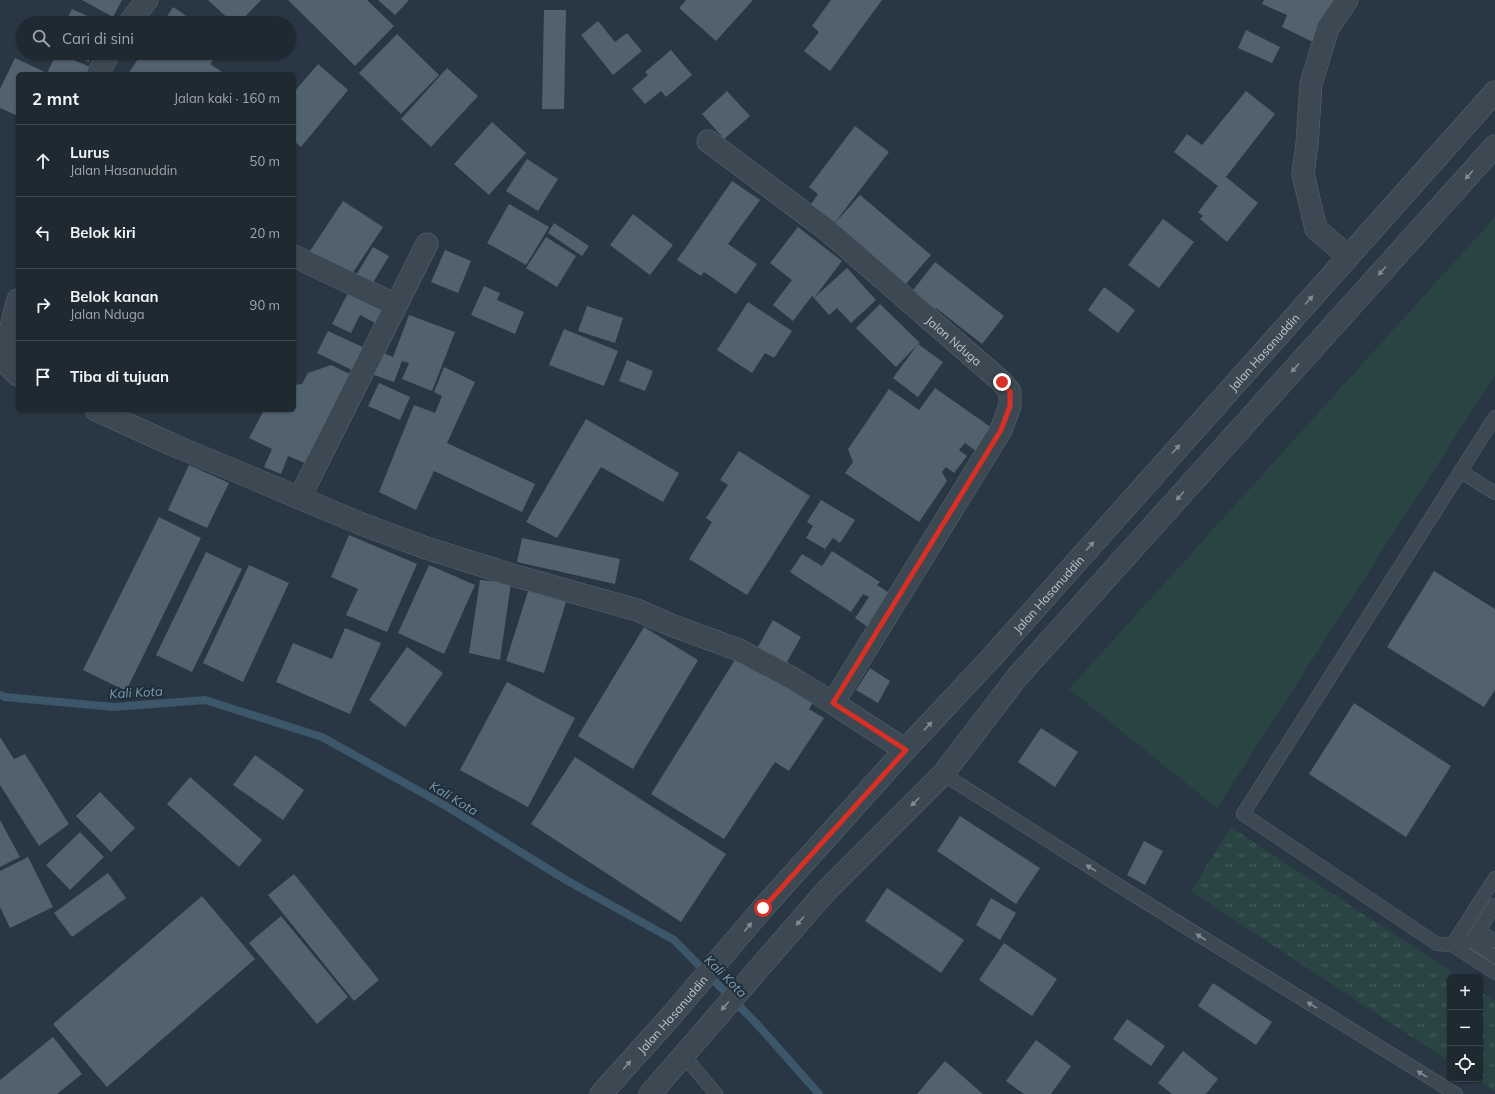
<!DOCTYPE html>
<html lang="id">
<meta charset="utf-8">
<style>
:root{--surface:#1e2932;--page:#2b353e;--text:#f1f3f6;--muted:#a1a6ac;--line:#3c454d}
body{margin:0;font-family:Mulish,sans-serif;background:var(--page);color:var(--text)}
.controls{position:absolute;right:12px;bottom:12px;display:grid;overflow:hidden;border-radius:6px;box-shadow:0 1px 3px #0004}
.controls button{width:36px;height:36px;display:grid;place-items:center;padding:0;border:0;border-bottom:1px solid var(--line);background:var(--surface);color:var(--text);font:20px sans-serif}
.stop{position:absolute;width:12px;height:12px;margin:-9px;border:3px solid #d93025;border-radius:50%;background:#fff}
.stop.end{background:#d93025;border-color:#fff;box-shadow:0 1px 4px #0008}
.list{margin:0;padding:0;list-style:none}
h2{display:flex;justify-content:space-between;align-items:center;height:52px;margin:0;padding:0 16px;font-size:17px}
h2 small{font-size:13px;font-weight:400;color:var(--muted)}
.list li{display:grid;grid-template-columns:26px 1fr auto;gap:12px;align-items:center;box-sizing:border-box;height:72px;padding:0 16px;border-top:1px solid var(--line)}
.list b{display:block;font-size:15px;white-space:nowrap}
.list p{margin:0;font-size:13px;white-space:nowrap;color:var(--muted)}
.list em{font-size:13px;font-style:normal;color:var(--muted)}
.icon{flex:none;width:22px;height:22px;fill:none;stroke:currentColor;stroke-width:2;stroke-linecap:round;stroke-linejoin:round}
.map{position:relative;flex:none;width:1495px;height:1094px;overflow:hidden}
.search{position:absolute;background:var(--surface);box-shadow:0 1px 3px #0004;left:16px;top:16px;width:280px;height:44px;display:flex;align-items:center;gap:10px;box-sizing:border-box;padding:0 14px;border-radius:22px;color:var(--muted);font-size:15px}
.panel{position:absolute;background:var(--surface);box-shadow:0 1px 3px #0004;left:16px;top:72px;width:280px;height:340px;border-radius:6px}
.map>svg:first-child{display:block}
.grass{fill:url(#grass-tufts)}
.green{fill:#2a4444}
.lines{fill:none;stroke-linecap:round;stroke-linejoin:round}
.stream{stroke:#3c566a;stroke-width:8}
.building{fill:#51616e}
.service-casing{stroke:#5a6670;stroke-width:14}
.minor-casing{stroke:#5a6670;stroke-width:23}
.tertiary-casing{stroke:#5a6670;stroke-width:23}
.service{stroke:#3c4953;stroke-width:13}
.minor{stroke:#3c4953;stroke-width:22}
.tertiary{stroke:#3c4953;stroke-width:22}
.oneway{fill:#818c96}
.route{stroke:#d93025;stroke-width:5}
.labels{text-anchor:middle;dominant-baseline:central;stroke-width:4;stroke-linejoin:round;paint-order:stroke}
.street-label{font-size:12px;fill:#b9c3cc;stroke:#202e38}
.water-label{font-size:13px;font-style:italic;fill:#7a98af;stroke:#202e38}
</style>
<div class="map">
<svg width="1495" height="1094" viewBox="0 0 1495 1094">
<defs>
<pattern id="grass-tufts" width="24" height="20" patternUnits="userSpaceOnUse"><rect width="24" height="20" fill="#2a4444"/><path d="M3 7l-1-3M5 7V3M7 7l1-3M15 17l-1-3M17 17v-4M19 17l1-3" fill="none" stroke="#475d5e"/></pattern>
</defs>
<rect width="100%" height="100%" fill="#283743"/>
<!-- grass -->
<path class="grass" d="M1231,827L1459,977H1450V1062L1191,891Z
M1480,991L1495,1001V1091L1476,1079H1480Z"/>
<!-- green -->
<path class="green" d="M1495,217V375L1217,808L1069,689Z"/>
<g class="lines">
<!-- stream -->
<path class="stream" d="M0,695L5,697L114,707L205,700L322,737L446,806L566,880L674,940L756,1023L819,1094"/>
</g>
<!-- building -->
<path class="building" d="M82,0H122L113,17Z
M208,0H261L239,23H233Z
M288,0H367L394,26L355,66Z
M378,0H409L395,15Z
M686,0H753L716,41L679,8Z
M831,0H882L830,71L804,51L819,32L812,26Z
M1264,0H1337L1315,43L1282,27L1287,15L1262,4Z
M173,7L197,23H163Z
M72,9L103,23H65Z
M544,10H566L564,109H542Z
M598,21L615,42L627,33L642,51L613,75L581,35Z
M1246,30L1280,47L1272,63L1238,48Z
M397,34L439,75L401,114L359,73Z
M671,50L692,75L666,97L661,91L645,104L632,89L648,75L645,72Z
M57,53L95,69L92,74H18V116L0,108V89L15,58L47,73Z
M69,53H93L89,62Z
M142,53H218L210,64L225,74H128Z
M318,64L348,90L301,147L294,141V92Z
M447,68L478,96L431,147L401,119Z
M727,91L750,116L724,139L702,114Z
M1246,91L1275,114L1226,177L1258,203L1227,242L1200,219L1203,216L1198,212L1218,186L1174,152L1187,134L1202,145Z
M492,122L526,153L489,195L454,164Z
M855,126L889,152L833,225L809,207L818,194L809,187Z
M527,159L558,179L538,211L506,191Z
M732,181L760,200L728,244L757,264L736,294L704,272L701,276L677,260Z
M860,195L931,255L905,285L834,224Z
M343,201L383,227L348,280L308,254Z
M509,204L549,227L526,265L487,243Z
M633,214L673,245L650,275L610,245Z
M1163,219L1194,242L1159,288L1128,265Z
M554,223L589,246L582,256L548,233Z
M798,227L842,261L814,298L812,296L793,321L773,305L792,280L770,263Z
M546,237L576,256L557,287L526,268Z
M373,247L389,256L371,286L355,277Z
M445,250L471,261L458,293L431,282Z
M935,262L1004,316L982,344L936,308L932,312L910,294Z
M847,268L876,300L851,323L837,308L829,315L814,298Z
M484,286L500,293L497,300L524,312L515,334L471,315Z
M351,287L389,306L379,325L360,315L351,333L332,324Z
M1104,287L1135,310L1118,333L1088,310Z
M748,302L792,331L774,358L765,353L752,373L717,350Z
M880,304L920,343L918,344L943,362L918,397L893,378L918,344L896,367L856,328Z
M587,306L623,318L615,343L578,331Z
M409,315L455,332L432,391L402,379L409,363L402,361L394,382L374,375L383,353L393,357Z
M564,329L618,351L604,386L549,365Z
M328,331L367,349L356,372L317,353Z
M627,360L653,371L645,391L619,381Z
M331,365L350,374L305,463L288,456L281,474L264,467L272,449L249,438L264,410H294V385L302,384L308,373Z
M444,367L475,382L447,443L535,484L522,512L434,471L416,510L379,492L414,405L435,413L442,396L434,392Z
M379,383L410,397L400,420L368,406Z
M935,388L992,428L976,451L965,443L959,450L967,456L954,473L946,467L942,472L947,481L919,522L845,473L853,462L848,449L889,389L919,410Z
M586,419L679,473L663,502L601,467L557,538L526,522Z
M739,451L810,496L747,595L689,559L712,522L706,518L728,485L720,480Z
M189,465L229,483L207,528L168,510Z
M821,500L855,520L840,543L833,538L825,549L806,538L813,526L807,522Z
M159,517L201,538L126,691L83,670Z
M349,535L417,564L387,632L346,615L358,589L331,577Z
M522,538L620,559L615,584L517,562Z
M832,551L880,582L877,585L891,594L869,628L855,618L869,597L863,594L851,612L790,572L802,554L822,566Z
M206,552L242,569L192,672L156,655Z
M249,565L289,583L243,682L203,663Z
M429,565L475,585L444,654L398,633Z
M1434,571L1495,609V690L1484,707L1387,647Z
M480,580L511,583L500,660L469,653Z
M528,591L566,602L544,673L506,661Z
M773,620L801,637L783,669L755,652Z
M644,627L698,660L633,769L578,736Z
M345,628L381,643L350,714L276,682L293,643L332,659Z
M407,647L443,673L405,727L369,700Z
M738,655L814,701L809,709L824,718L789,771L775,762L724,839L651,794Z
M870,668L890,681L878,703L856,690Z
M507,682L575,718L528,807L460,770Z
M1354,703L1451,766L1406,837L1309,774Z
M1041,728L1078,752L1055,787L1018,762Z
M0,737L14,759L25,754L69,824L39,846L0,785Z
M255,755L304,790L283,820L233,785Z
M575,757L726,854L681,922L531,824Z
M190,777L262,840L239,867L167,804Z
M100,792L135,828L111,852L76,816Z
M960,816L1040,868L1016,904L937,851Z
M0,820L20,857L0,867Z
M80,832L104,857L70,890L46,865Z
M1144,841L1163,851L1145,885L1127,875Z
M28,857L53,907L10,928L0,907V871Z
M108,873L126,898L72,937L54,913Z
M294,874L379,980L354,1001L268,895Z
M887,888L964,940L941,973L865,921Z
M202,896L255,959L107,1087L53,1024Z
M991,898L1016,913L1000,940L976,925Z
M281,916L348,997L317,1024L249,943Z
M1004,943L1057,979L1032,1016L979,980Z
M1213,983L1272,1022L1256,1045L1198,1006Z
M1127,1019L1165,1046L1151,1066L1113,1039Z
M53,1037L82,1074L57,1094H0V1080Z
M1036,1040L1071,1066L1051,1094H1024L1006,1081Z
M1183,1051L1218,1079L1206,1094H1172L1158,1083Z
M945,1061L983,1094H917Z"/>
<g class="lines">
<!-- service casing -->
<g class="service-casing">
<path id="service" d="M1495,417L1243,814L1437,944L1452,945L1472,941L1495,957
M1460,471L1495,493
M943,774L1129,892L1456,1094
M1495,878L1452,945L1495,973
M1479,931L1495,941
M1472,941L1495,905
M684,1056L716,1094"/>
</g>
<!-- minor casing -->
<g class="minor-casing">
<g id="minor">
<path d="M1347,0L1328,28L1311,84L1307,144L1303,174L1316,229L1348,256"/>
<path d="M129,23L147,0"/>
<path d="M98,74L109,53"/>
<path id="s1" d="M708,141L827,230L1002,382L1010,392V406L1001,430L833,703"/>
<path d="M294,256L396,305"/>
<path d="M18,300C11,322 8,342 8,365L18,375"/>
<path d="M96,410L173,445L257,480L359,523L426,548L512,575L637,610L671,625L739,650L792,678L833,703L905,750"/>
<path d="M300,497L427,244"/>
</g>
</g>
<!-- tertiary casing -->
<g class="tertiary-casing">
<g id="tertiary">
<path id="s2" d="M601,1094L672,1015L763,908L905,750L992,657L1495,92"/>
<path d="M650,1094L826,891L943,774L1018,676L1495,146"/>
</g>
</g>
<!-- service -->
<use href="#service" class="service"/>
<!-- minor -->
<use href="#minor" class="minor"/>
<!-- tertiary -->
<use href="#tertiary" class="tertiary"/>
</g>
<!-- one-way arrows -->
<defs><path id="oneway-solid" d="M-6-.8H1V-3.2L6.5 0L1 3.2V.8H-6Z"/></defs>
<g class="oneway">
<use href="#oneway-solid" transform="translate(1469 175) rotate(132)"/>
<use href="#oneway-solid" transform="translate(1382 271) rotate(132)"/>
<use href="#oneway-solid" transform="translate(1309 300) rotate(-48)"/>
<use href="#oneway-solid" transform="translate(1295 368) rotate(132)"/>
<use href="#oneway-solid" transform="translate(1176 449) rotate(-48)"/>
<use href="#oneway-solid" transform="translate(1180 496) rotate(132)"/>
<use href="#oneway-solid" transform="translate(1090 546) rotate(-48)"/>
<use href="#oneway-solid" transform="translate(928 726) rotate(-47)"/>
<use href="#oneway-solid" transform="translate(915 802) rotate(135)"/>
<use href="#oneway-solid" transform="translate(1091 868) rotate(-148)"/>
<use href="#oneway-solid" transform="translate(800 921) rotate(131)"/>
<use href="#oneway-solid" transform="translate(748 927) rotate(-50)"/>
<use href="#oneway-solid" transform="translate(1201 937) rotate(-148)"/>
<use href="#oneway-solid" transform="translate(1312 1005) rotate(-148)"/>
<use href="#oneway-solid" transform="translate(725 1006) rotate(131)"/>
<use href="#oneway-solid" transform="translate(627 1065) rotate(-48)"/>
<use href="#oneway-solid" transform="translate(1422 1074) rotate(-148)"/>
</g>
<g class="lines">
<!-- route -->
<path class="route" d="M763,908L906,750L833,703L1001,430L1010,406V392L1002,382"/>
</g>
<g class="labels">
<!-- street labels -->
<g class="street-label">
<text stroke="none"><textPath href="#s1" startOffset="317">Jalan Nduga</textPath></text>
<text stroke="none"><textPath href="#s2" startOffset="995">Jalan Hasanuddin</textPath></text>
<text stroke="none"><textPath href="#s2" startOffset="671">Jalan Hasanuddin</textPath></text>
<text stroke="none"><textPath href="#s2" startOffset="107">Jalan Hasanuddin</textPath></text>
</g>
<!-- water labels -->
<g class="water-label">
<text transform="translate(136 692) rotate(-3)">Kali Kota</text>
<text transform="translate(454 798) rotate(31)">Kali Kota</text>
<text transform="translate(726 976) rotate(45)">Kali Kota</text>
</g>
</g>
</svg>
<div class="controls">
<button>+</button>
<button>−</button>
<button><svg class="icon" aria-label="locate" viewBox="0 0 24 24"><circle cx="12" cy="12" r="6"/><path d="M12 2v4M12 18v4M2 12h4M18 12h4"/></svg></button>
</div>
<div class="stop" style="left:763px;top:908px"></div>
<div class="stop end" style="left:1002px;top:382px"></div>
<div class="search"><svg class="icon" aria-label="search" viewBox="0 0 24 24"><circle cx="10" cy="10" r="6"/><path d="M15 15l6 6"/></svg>Cari di sini</div>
<section class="panel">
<h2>2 mnt<small>Jalan kaki · 160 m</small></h2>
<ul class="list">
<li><svg class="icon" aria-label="ahead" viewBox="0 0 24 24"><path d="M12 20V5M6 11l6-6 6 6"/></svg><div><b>Lurus</b><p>Jalan Hasanuddin</p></div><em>50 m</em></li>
<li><svg class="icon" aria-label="left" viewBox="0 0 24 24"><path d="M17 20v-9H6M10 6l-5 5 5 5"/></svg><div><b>Belok kiri</b></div><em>20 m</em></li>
<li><svg class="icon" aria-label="right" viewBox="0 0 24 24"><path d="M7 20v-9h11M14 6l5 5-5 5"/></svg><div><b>Belok kanan</b><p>Jalan Nduga</p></div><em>90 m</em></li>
<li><svg class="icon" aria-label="arrive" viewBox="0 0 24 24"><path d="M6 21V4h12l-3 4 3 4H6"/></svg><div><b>Tiba di tujuan</b></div></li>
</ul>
</section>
</div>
